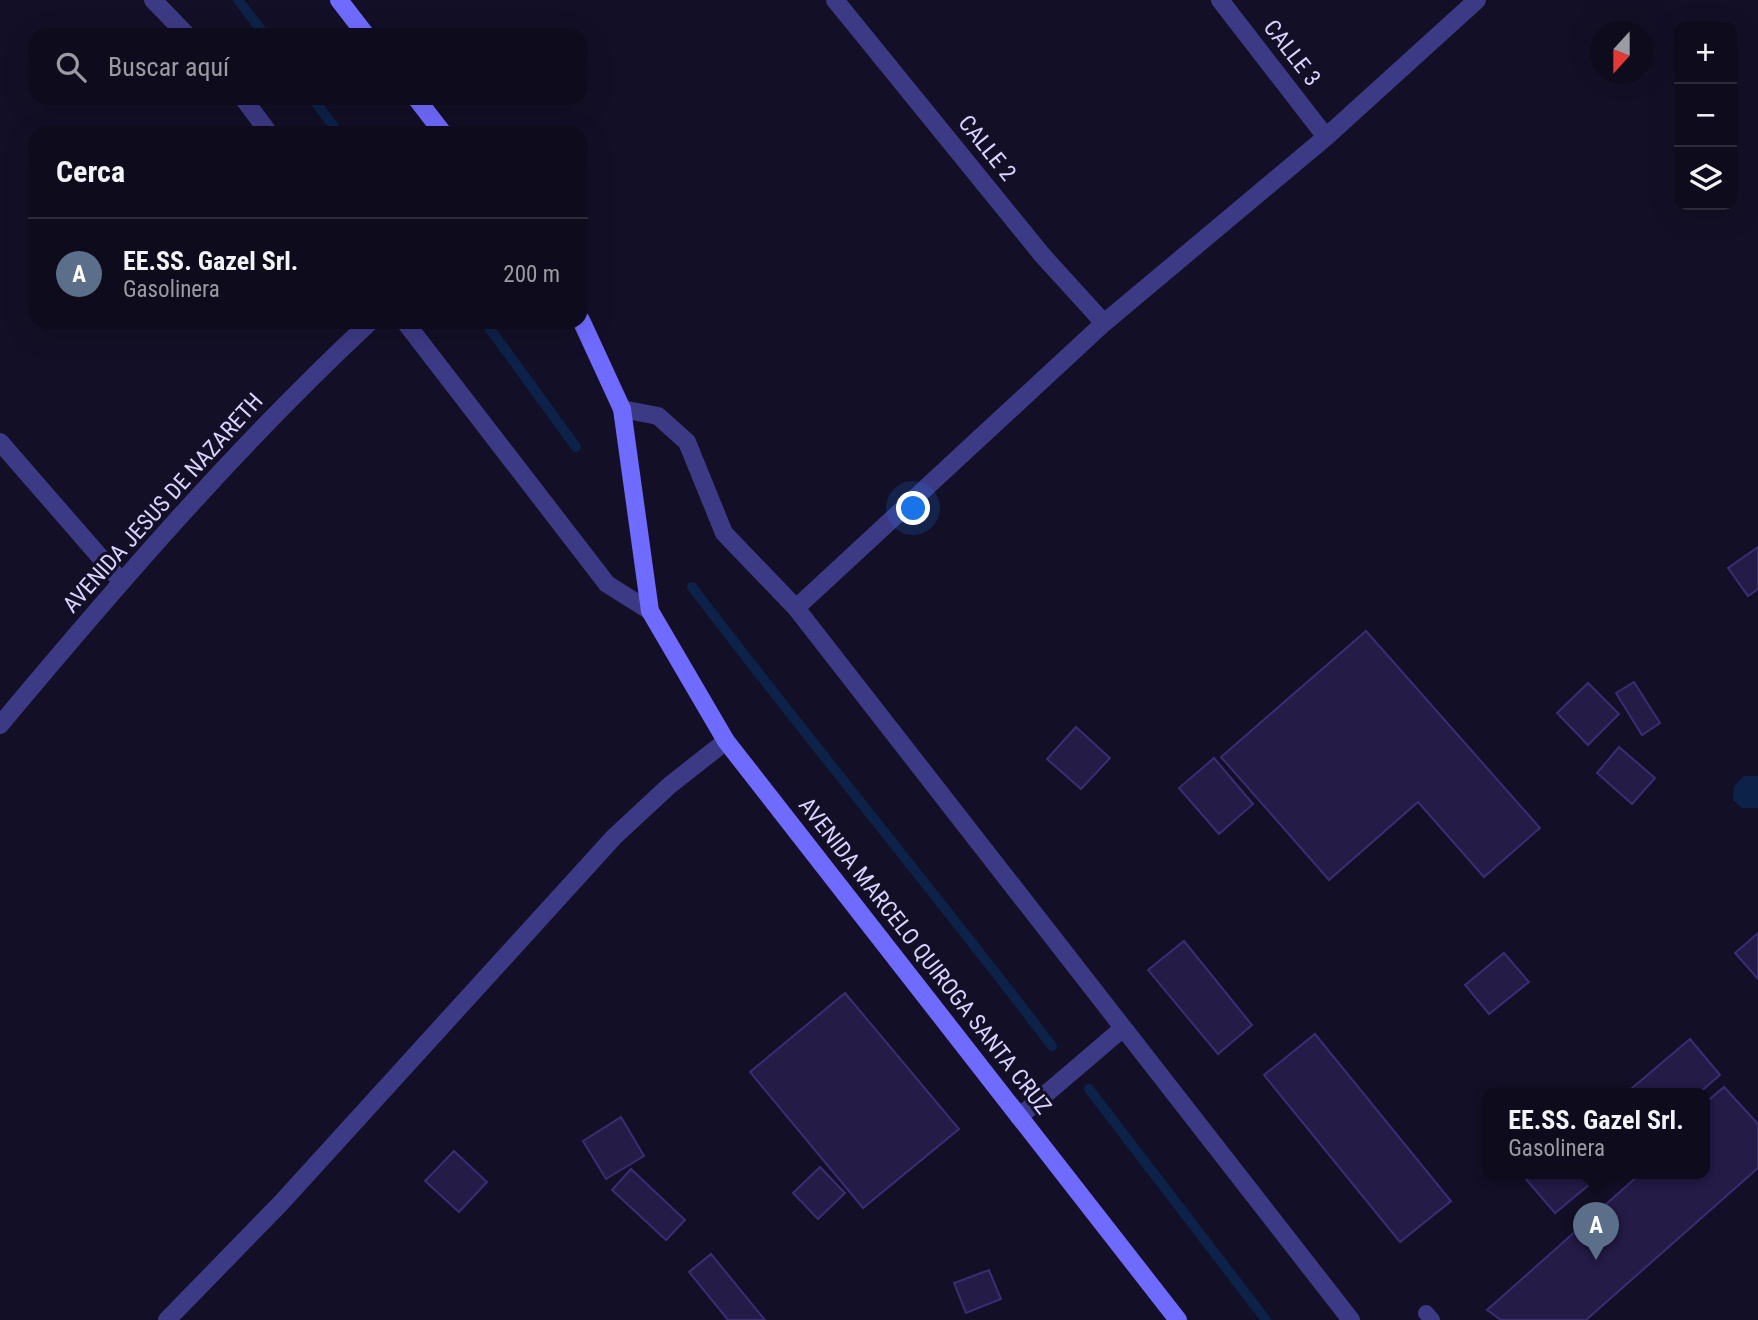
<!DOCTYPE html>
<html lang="es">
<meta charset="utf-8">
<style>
:root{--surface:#0e0b1c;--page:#171425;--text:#f1f3f6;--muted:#9b9ba3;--line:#2e2b3b;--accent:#db2777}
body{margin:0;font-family:"Roboto Condensed",sans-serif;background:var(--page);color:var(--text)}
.controls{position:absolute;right:21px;top:21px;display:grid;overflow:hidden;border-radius:14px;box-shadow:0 7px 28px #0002}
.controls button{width:63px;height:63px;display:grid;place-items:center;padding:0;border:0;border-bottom:2px solid var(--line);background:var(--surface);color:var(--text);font:35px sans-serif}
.compass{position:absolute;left:1590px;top:21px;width:63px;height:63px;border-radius:50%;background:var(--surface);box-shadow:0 7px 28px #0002;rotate:201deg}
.you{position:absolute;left:914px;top:509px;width:24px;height:24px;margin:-18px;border:5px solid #fff;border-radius:50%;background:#1a73e8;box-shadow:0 0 0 10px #1a73e833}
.badge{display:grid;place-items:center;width:46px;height:46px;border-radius:50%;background:var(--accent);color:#fff;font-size:23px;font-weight:700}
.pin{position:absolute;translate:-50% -58px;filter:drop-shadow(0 2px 4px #0008)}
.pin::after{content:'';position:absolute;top:37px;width:24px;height:21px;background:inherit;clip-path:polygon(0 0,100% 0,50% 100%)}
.popup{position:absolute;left:1482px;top:1088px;width:228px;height:91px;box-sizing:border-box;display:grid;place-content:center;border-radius:14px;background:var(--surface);filter:drop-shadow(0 2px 5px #0005);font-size:23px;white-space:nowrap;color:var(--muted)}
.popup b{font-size:26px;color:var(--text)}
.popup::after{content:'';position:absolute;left:50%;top:100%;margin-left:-14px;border:14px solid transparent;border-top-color:var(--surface)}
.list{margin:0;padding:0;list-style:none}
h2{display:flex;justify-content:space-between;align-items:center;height:91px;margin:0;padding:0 28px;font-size:30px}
h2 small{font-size:23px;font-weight:400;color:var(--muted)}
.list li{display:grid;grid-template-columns:46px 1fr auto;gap:21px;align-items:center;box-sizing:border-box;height:112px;padding:0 28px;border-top:2px solid var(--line)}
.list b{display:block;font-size:26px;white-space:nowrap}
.list p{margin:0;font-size:23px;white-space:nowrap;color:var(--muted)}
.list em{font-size:23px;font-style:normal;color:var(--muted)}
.icon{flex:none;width:38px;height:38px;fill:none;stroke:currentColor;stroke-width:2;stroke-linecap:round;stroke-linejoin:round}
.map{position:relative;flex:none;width:1758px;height:1320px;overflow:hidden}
.search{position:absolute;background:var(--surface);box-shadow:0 7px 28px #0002;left:28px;top:28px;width:560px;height:77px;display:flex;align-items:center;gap:18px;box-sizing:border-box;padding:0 24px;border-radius:21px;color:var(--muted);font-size:26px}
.panel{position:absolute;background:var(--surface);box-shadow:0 7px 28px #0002;left:28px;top:126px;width:560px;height:203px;border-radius:21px}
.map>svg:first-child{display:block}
.water{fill:#0c2248}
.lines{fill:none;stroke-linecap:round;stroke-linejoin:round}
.stream{stroke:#0c2248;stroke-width:10}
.building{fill:#241b47;stroke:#3b2d73;stroke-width:2}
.service{stroke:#3d3a85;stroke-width:16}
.minor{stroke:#3d3a85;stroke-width:18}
.secondary{stroke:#6f6bff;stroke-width:18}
.labels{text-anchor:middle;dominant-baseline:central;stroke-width:6;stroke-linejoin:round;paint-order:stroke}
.street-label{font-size:23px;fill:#d9d4ff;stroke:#130f26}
</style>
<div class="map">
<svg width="1758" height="1320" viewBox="0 0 1758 1320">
<rect width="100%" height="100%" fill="#130f26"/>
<!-- water -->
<path class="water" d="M1744,776H1758V808H1742L1733,800L1734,786Z"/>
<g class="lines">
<!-- stream -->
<path class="stream" d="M238,0L265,35
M312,98L339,133
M485,322L576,447
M692,587C810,742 934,891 1052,1046
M1089,1089L1266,1320"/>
</g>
<!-- building -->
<path class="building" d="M1758,547V589L1748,596L1728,568Z
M1366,631L1540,828L1484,877L1418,802L1329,880L1221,757Z
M1634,682L1660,723L1642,735L1616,693Z
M1588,683L1619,714L1588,745L1557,713Z
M1076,727L1110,758L1081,789L1047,759Z
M1619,747L1655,778L1632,804L1597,773Z
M1214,758L1253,804L1219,834L1179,788Z
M1758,933V979L1735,953Z
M1184,941L1252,1025L1218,1054L1148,970Z
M1504,953L1529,982L1489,1014L1465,985Z
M845,993L959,1129L863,1208L750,1072Z
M1315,1034L1451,1201L1400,1242L1264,1075Z
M1690,1039L1720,1075L1698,1094H1625Z
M1724,1087L1758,1124V1168L1586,1320H1501L1487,1310L1640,1174H1704V1104Z
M621,1117L644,1156L606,1179L583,1141Z
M454,1151L487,1182L459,1212L425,1181Z
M820,1167L845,1193L818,1219L793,1193Z
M631,1169L685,1220L666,1240L612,1190Z
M1528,1174H1602L1555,1213L1524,1177Z
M711,1254L765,1320H728L689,1272Z
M989,1270L1001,1299L966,1313L954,1283Z"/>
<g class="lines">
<!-- service -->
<path class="service" d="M1426,1313L1432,1320"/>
<!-- minor -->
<path class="minor" d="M153,0L187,35
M835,0L1043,256L1104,323
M1220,0L1326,137
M243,98L269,133
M405,322L607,584L650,611
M622,409L658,416L687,442L724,533L796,608L1351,1320
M0,442L121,581
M796,608L1104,323L1326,137L1477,0
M0,725C117,585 237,446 370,322
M1019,1117L1122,1029
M167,1320L281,1203L614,837L670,785L726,741"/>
<!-- secondary -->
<path class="secondary" d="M339,0L366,35
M416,98L443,133
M581,320L622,409L650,611L726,741L1178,1320"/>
</g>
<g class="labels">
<!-- street labels -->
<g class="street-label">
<text transform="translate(1292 53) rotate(52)">CALLE 3</text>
<text transform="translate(987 148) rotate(51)">CALLE 2</text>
<text transform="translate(163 503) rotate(-48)">AVENIDA JESUS DE NAZARETH</text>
<text transform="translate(925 956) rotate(52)">AVENIDA MARCELO QUIROGA SANTA CRUZ</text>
</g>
</g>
</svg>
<div class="controls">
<button>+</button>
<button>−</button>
<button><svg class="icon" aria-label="layers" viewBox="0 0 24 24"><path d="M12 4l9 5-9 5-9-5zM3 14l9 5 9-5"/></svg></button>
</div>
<svg class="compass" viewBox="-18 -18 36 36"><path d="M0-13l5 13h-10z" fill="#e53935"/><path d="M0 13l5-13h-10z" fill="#9b9ba3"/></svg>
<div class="you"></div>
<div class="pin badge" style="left:1596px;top:1260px;background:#5c6f8a">A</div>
<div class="popup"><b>EE.SS. Gazel Srl.</b>Gasolinera</div>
<div class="search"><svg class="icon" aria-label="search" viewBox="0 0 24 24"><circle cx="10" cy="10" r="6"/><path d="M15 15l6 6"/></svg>Buscar aquí</div>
<section class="panel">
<h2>Cerca<small></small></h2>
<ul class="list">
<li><span class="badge" style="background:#5c6f8a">A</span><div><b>EE.SS. Gazel Srl.</b><p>Gasolinera</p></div><em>200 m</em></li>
</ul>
</section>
</div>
